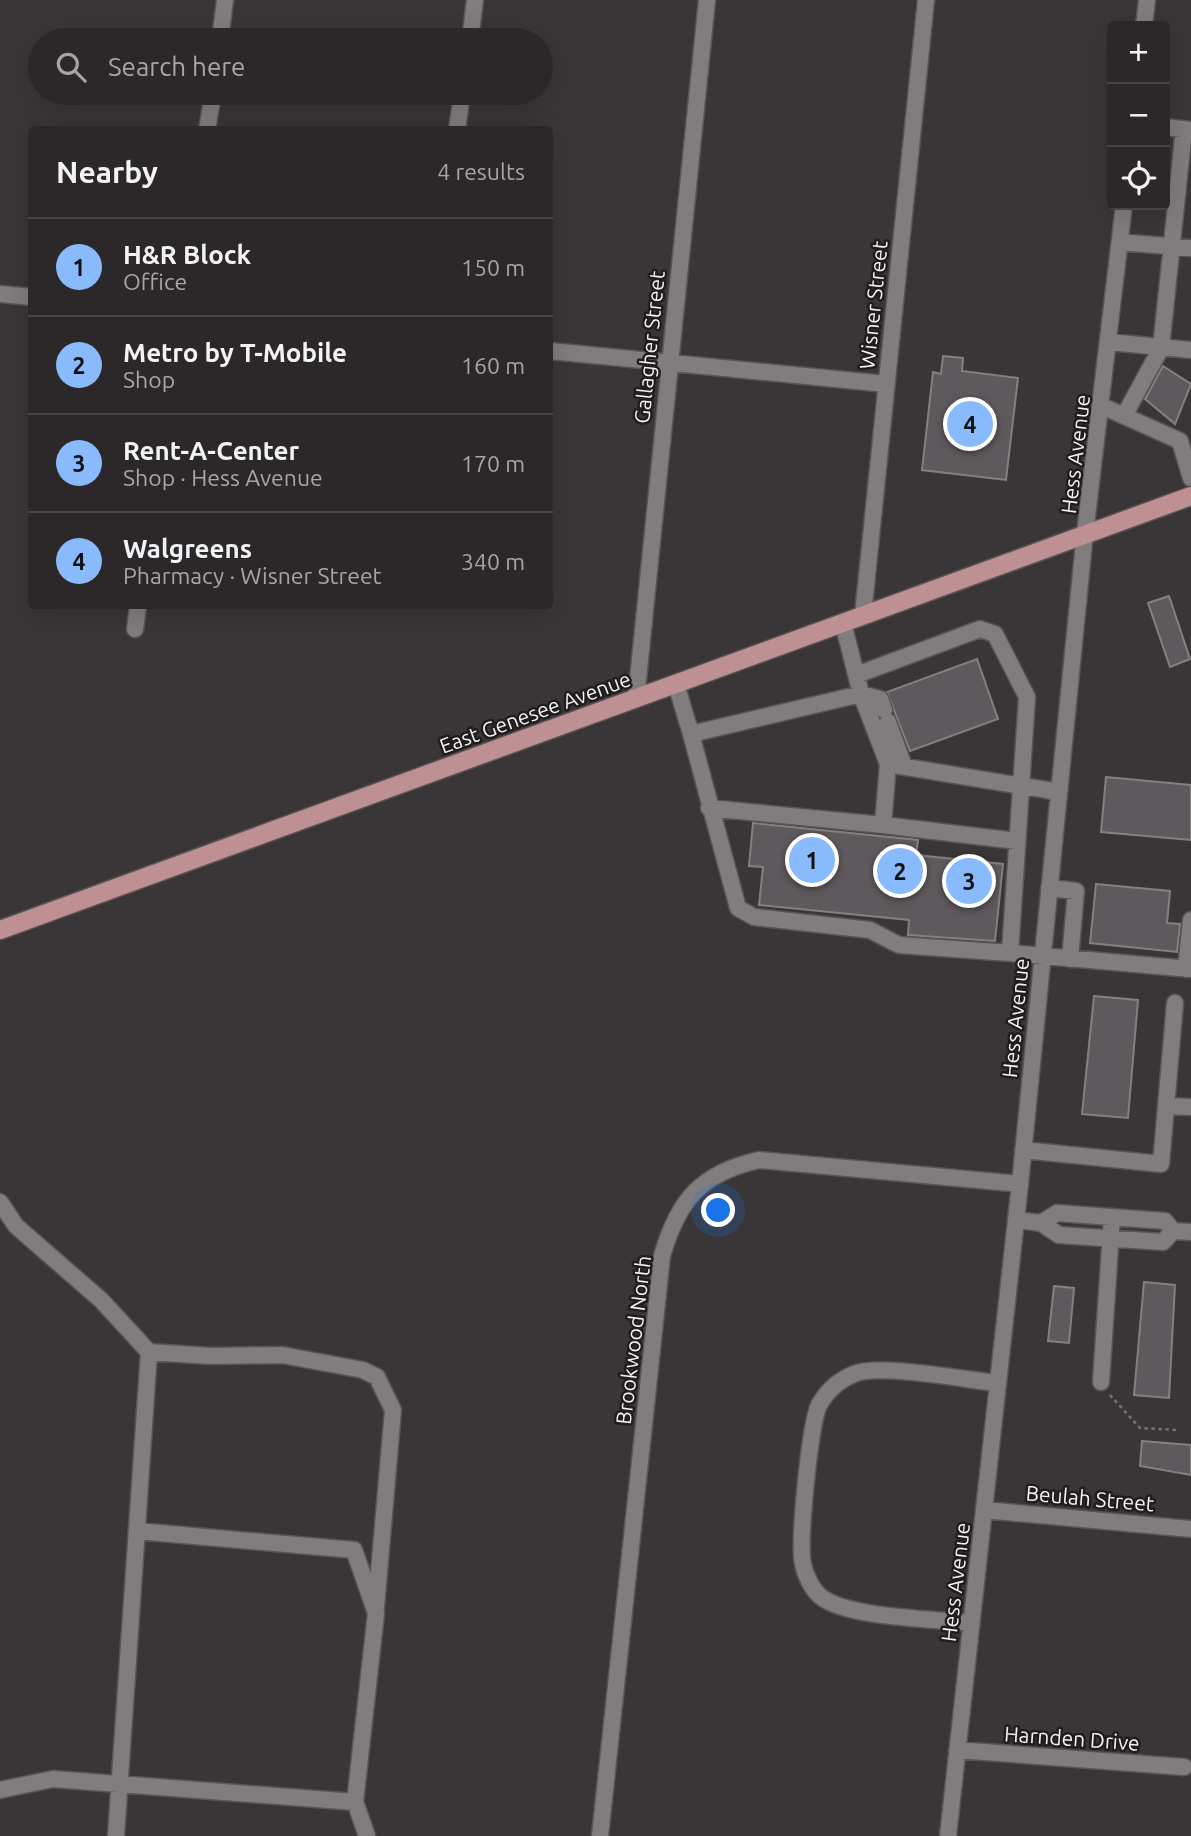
<!DOCTYPE html>
<meta charset="utf-8">
<style>
:root{--surface:#2c2829;--page:#343031;--text:#f1f3f6;--muted:#a6a6a8;--line:#484446;--accent:#88bafc}
body{margin:0;font-family:Ubuntu,sans-serif;background:var(--page);color:var(--text)}
.controls{position:absolute;right:21px;top:21px;display:grid;overflow:hidden;border-radius:7px;box-shadow:0 7px 28px #0002}
.controls button{width:63px;height:63px;display:grid;place-items:center;padding:0;border:0;border-bottom:2px solid var(--line);background:var(--surface);color:var(--text);font:35px sans-serif}
.you{position:absolute;left:719px;top:1211px;width:24px;height:24px;margin:-18px;border:5px solid #fff;border-radius:50%;background:#1a73e8;box-shadow:0 0 0 10px #1a73e833}
.badge{display:grid;place-items:center;width:46px;height:46px;border-radius:50%;background:var(--accent);color:#111;font-size:23px;font-weight:700}
.pin{position:absolute;translate:-50% -50%;border:4px solid #fff;box-shadow:0 2px 7px #0006}
.list{margin:0;padding:0;list-style:none}
h2{display:flex;justify-content:space-between;align-items:center;height:91px;margin:0;padding:0 28px;font-size:30px}
h2 small{font-size:23px;font-weight:400;color:var(--muted)}
.list li{display:grid;grid-template-columns:46px 1fr auto;gap:21px;align-items:center;box-sizing:border-box;height:98px;padding:0 28px;border-top:2px solid var(--line)}
.list b{display:block;font-size:26px;white-space:nowrap}
.list p{margin:0;font-size:23px;white-space:nowrap;color:var(--muted)}
.list em{font-size:23px;font-style:normal;color:var(--muted)}
.icon{flex:none;width:38px;height:38px;fill:none;stroke:currentColor;stroke-width:2;stroke-linecap:round;stroke-linejoin:round}
.map{position:relative;flex:none;width:1191px;height:1836px;overflow:hidden}
.search{position:absolute;background:var(--surface);box-shadow:0 7px 28px #0002;left:28px;top:28px;width:525px;height:77px;display:flex;align-items:center;gap:18px;box-sizing:border-box;padding:0 24px;border-radius:38px;color:var(--muted);font-size:26px}
.panel{position:absolute;background:var(--surface);box-shadow:0 7px 28px #0002;left:28px;top:126px;width:525px;height:483px;border-radius:7px}
.map>svg:first-child{display:block}
.building{fill:#5d595c;stroke:#848082;stroke-width:2}
.lines{fill:none;stroke-linecap:round;stroke-linejoin:round}
.minor-casing{stroke:#585455;stroke-width:19}
.major-casing{stroke:#585455;stroke-width:21}
.path{stroke:#777374;stroke-width:2.5;stroke-dasharray:3.5 3.5;stroke-linecap:butt}
.minor{stroke:#817c7e;stroke-width:16}
.major{stroke:#bf9091;stroke-width:18}
.labels{text-anchor:middle;dominant-baseline:central;stroke-width:5;stroke-linejoin:round;paint-order:stroke}
.street-label{font-size:21px;fill:#f5f2f2;stroke:#201d1e}
</style>
<div class="map">
<svg width="1191" height="1836" viewBox="0 0 1191 1836">
<rect width="100%" height="100%" fill="#3a3537"/>
<!-- building -->
<path class="building" d="M943,356L963,358L962,371L1018,378L1006,480L922,470L933,372L941,374Z
M1163,366L1191,384L1175,424L1145,399Z
M1169,596L1190,659L1170,667L1148,603Z
M977,659L998,719L910,751L887,692Z
M1106,777L1191,785V840L1101,832Z
M753,823L918,840L916,855L1003,864L995,941L908,935L909,920L759,905L763,867L749,866Z
M1096,884L1170,891L1167,923L1180,924L1177,952L1090,943Z
M1094,996L1138,1000L1128,1118L1082,1114Z
M1144,1282L1175,1285L1169,1398L1134,1395Z
M1054,1286L1074,1288L1069,1343L1048,1341Z
M1142,1441L1191,1445V1475L1140,1466Z"/>
<g class="lines">
<!-- minor casing -->
<g class="minor-casing">
<path id="minor" d="M1144,26L1147,0
M220,40L225,0
M470,40L475,0
M1165,127L1191,130
M207,130L213,93
M457,130L462,93
M1120,242L1191,248
M0,294L32,297
M1110,342L1191,350
M550,351L886,384
M1102,406L1180,441L1191,478
M1124,416L1161,348L1184,129
M863,615L926,0
M843,623L861,694L888,764L883,825L1017,841
M135,629L138,606
M859,674L980,629L995,634L1027,697L1010,953L1191,969
M676,684L691,734L861,694L880,699L884,710
M636,699L707,0
M888,722L904,766
M691,734L738,908L754,917L870,930L899,945L1010,953
M888,764L1059,792
M709,808L883,825
M1049,888L1076,891L1070,959
M1186,969L1191,920
M1166,1106L1191,1107
M1023,1150L1161,1164L1175,1003
M0,1202L16,1226L101,1300L149,1352L116,1836
M1016,1220L1041,1223L1059,1235L1163,1242L1173,1231
M1041,1223L1057,1213L1165,1221L1173,1231L1191,1232
M149,1352L211,1356L282,1355L363,1370L377,1377L393,1410L376,1607
M1101,1382L1112,1217
M984,1510L1191,1529
M137,1531L354,1550L376,1613L355,1802L367,1836
M971,1623C936,1619 845,1618 820,1596C812,1589 805,1575 803,1564C798,1543 810,1424 819,1405C827,1391 839,1380 854,1374C877,1363 967,1380 997,1383
M957,1750L1184,1767
M0,1790L53,1779L355,1802
M600,1836L662,1256C678,1200 701,1173 759,1160L1020,1184
M948,1836L1020,1184L1085,533L1124,205"/>
</g>
<!-- major casing -->
<g class="major-casing">
<path id="major" d="M0,930L1191,496"/>
</g>
<!-- path -->
<path class="path" d="M1110,1395L1140,1428L1177,1430"/>
<!-- minor -->
<use href="#minor" class="minor"/>
<!-- major -->
<use href="#major" class="major"/>
</g>
<g class="labels">
<!-- street labels -->
<g class="street-label">
<text transform="translate(873 305) rotate(-84)">Wisner Street</text>
<text transform="translate(649 347) rotate(-84)">Gallagher Street</text>
<text transform="translate(1075 454) rotate(-83)">Hess Avenue</text>
<text transform="translate(535 712) rotate(-20)">East Genesee Avenue</text>
<text transform="translate(1015 1018) rotate(-84)">Hess Avenue</text>
<text transform="translate(633 1340) rotate(-83)">Brookwood North</text>
<text transform="translate(1090 1498) rotate(5)">Beulah Street</text>
<text transform="translate(955 1582) rotate(-83)">Hess Avenue</text>
<text transform="translate(1072 1738) rotate(4)">Harnden Drive</text>
</g>
</g>
</svg>
<div class="controls">
<button>+</button>
<button>−</button>
<button><svg class="icon" aria-label="locate" viewBox="0 0 24 24"><circle cx="12" cy="12" r="6"/><path d="M12 2v4M12 18v4M2 12h4M18 12h4"/></svg></button>
</div>
<div class="you"></div>
<div class="pin badge" style="left:812px;top:860px">1</div>
<div class="pin badge" style="left:900px;top:871px">2</div>
<div class="pin badge" style="left:969px;top:881px">3</div>
<div class="pin badge" style="left:970px;top:424px">4</div>
<div class="search"><svg class="icon" aria-label="search" viewBox="0 0 24 24"><circle cx="10" cy="10" r="6"/><path d="M15 15l6 6"/></svg>Search here</div>
<section class="panel">
<h2>Nearby<small>4 results</small></h2>
<ul class="list">
<li><span class="badge">1</span><div><b>H&amp;R Block</b><p>Office</p></div><em>150 m</em></li>
<li><span class="badge">2</span><div><b>Metro by T-Mobile</b><p>Shop</p></div><em>160 m</em></li>
<li><span class="badge">3</span><div><b>Rent-A-Center</b><p>Shop · Hess Avenue</p></div><em>170 m</em></li>
<li><span class="badge">4</span><div><b>Walgreens</b><p>Pharmacy · Wisner Street</p></div><em>340 m</em></li>
</ul>
</section>
</div>
